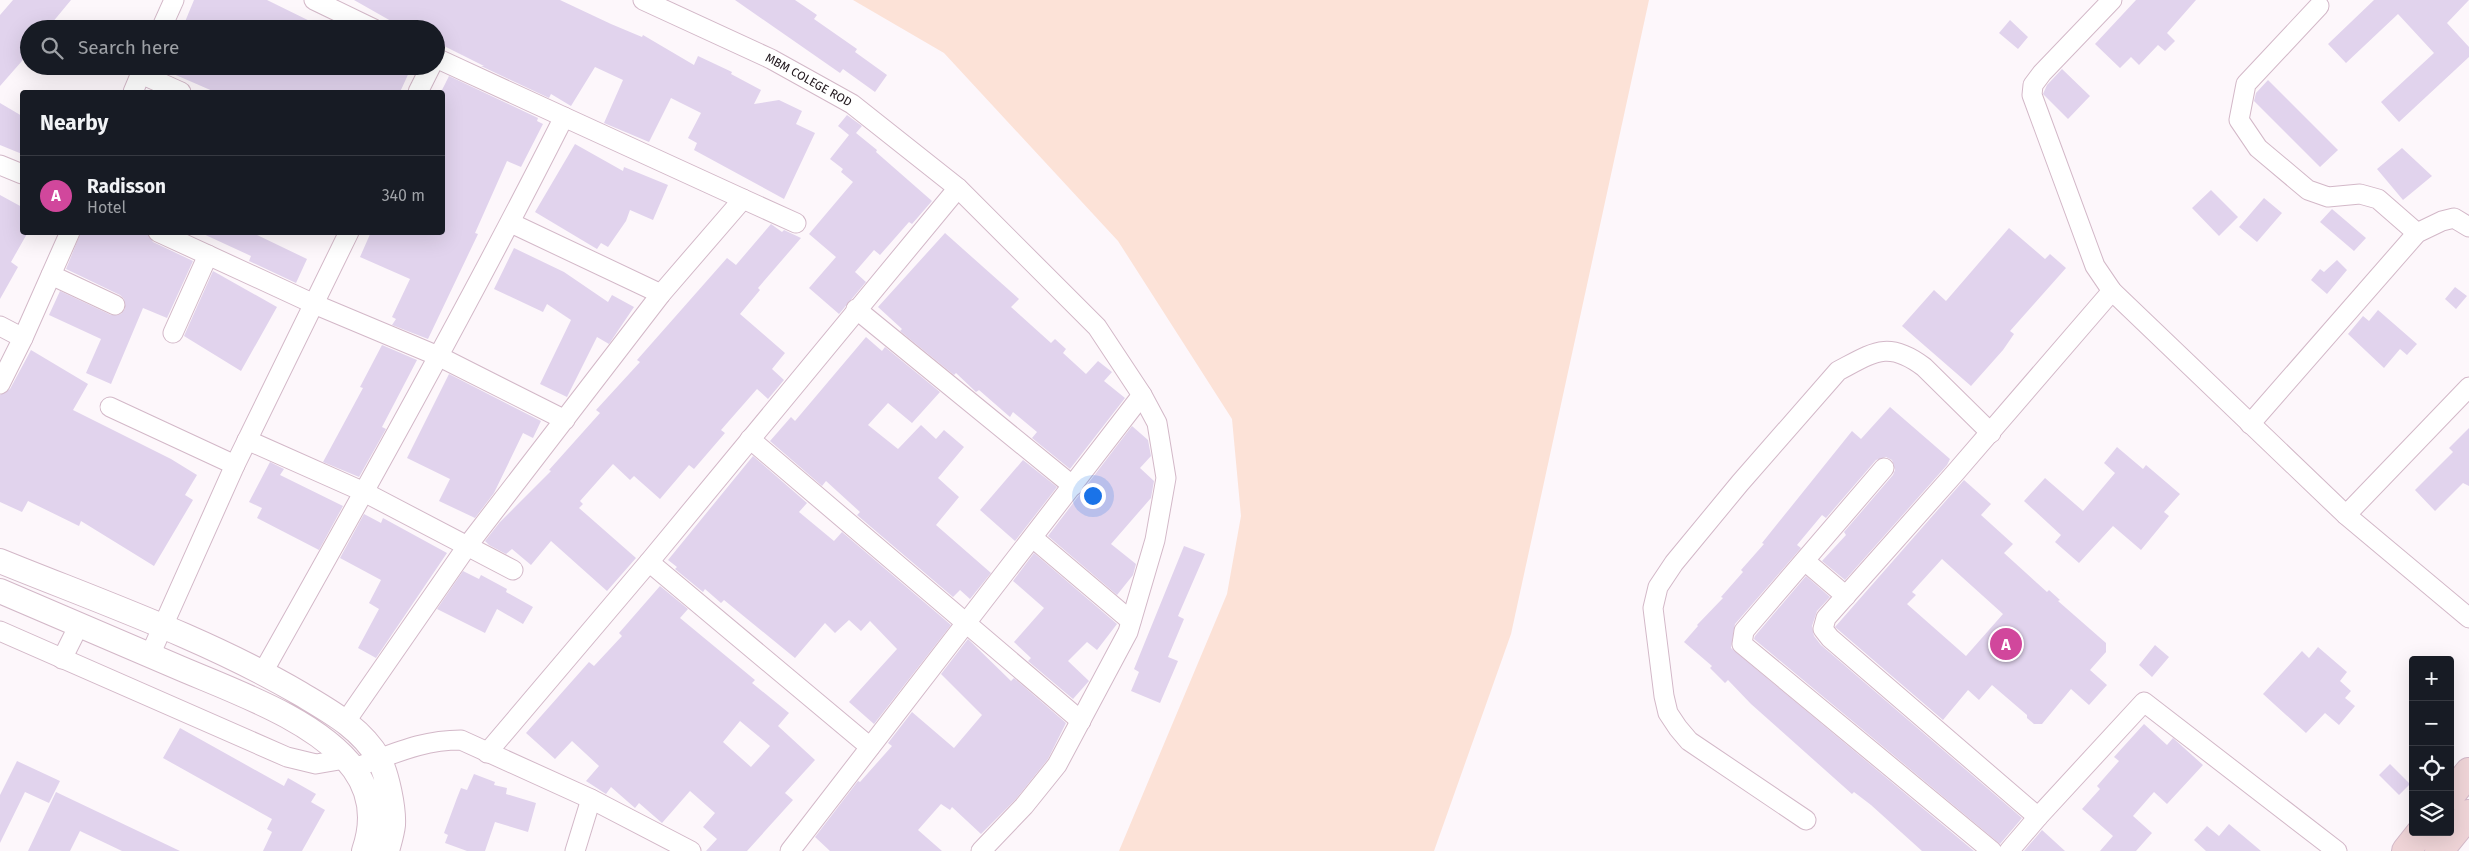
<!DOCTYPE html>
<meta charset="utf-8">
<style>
:root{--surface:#171b24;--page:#242831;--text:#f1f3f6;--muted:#9ea1a6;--line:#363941;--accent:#8c9099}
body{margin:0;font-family:"Fira Sans",sans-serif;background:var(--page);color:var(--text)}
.controls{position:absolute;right:15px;bottom:15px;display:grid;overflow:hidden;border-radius:5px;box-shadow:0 5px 20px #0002}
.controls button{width:45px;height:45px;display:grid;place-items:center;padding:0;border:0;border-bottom:1px solid var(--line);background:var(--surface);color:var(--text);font:25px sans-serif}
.you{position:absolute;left:1092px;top:495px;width:18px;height:18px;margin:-12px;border:4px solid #fff;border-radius:50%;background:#1a73e8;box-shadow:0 0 0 8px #1a73e833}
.badge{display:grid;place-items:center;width:32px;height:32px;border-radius:50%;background:var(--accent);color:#fff;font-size:16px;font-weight:700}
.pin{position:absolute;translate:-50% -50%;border:2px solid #fff;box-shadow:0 1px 5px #0006}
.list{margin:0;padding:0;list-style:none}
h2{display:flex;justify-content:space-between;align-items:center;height:65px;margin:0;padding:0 20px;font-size:21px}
h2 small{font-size:16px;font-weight:400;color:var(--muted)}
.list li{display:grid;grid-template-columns:32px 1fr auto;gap:15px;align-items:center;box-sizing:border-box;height:80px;padding:0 20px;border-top:1px solid var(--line)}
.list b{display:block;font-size:19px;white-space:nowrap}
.list p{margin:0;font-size:16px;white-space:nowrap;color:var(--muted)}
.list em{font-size:16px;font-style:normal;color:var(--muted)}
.icon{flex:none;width:28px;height:28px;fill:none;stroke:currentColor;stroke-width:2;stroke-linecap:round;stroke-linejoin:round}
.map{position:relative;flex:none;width:2469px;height:851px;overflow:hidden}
.search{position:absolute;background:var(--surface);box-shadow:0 5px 20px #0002;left:20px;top:20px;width:425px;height:55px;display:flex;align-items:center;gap:12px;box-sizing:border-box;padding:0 18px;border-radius:28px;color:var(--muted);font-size:19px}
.panel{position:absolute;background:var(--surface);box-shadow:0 5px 20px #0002;left:20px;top:90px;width:425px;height:145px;border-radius:5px}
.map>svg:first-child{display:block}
.green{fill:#fce2d7}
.building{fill:#e1d3ed;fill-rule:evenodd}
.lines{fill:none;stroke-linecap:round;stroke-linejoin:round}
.minor-casing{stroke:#d3b8c8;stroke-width:21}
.tertiary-casing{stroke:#d3b8c8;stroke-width:26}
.secondary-casing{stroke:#d3b8c8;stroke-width:30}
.minor{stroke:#fff;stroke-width:19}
.tertiary{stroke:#fff;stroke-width:24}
.secondary{stroke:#efd4d7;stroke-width:28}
.labels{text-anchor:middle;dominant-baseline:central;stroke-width:5;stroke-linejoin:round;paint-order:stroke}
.street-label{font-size:12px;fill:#1f161c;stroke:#fff}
</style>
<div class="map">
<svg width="2469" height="851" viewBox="0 0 2469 851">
<rect width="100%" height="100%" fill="#fdf7fb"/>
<!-- green -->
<path class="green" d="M853,0H1649L1511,634L1434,851H1119L1227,594L1241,516L1232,419L1118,241L944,53Z"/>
<!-- building -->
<path class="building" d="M13,0H71L47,29H29V53L0,86V15Z
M194,0H267L326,29H182Z
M354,0H560L611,24L642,37L643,35L694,65L698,56L732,72L731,74L761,90L754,104L779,100L802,111L796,124L815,133L784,199L694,150L697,143L688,138L701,113L671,98L649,142L604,123L623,80L595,67L571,106L551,94L549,98L481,66H484L436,42V29H398L389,24L391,21Z
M735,0H795L817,15L814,19L857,49L855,52L887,75L875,92L843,69L840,73Z
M2136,0H2196L2167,33L2175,41L2165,51L2158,45L2139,65L2131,57L2120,68L2095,44Z
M2374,0H2469L2447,23L2469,47V57L2399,122L2381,102L2434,53L2398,14L2346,63L2328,44Z
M2010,20L2028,37L2018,49L1999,33Z
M155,66H412L400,92H215Z
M2062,69L2090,96L2068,119L2043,94L2047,85Z
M449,76L538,118L537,121L543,124L521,167L507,161L475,233L478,234L428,339L392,325L396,319L392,317L410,279L360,257L371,232H442V90Z
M2268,80L2338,150L2320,167L2254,101L2256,93Z
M0,103L22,116V154L0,145Z
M847,115L862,126L856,133L877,150L876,152L932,201L912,224L909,222L880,255L874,250L855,272L866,282L839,314L809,288L836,257L809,234L853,182L841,172L843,169L830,159L849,135L838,126Z
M575,144L623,171L624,167L668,185L653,220L630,210L626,221L608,247L601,243L597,249L535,212Z
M2402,148L2432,176L2403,200L2377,169Z
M2211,190L2238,217L2219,236L2192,208Z
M0,195L22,207V232H28L11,262L18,267L0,299Z
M2264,198L2282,213L2257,242L2239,227Z
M2332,209L2366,238L2354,251L2320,222Z
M771,224L782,232L784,230L801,238L758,288L760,290L740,314L785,353L772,369L784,380L768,399L757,389L721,430L725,433L694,469L689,465L660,499L634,476L630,480L613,464L580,501L583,504L579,508L636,558L607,591L551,541L531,565L512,549L506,554L489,545L485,541L500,522L551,471L549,470L600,413L596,410L640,362L637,360L727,258L736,265Z
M2009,228L2045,259L2050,254L2066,268L2010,331L2014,334L2003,350L1971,386L1902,326L1934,290L1946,301Z
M81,232H147L153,242L193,261L167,318L143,308L111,384L86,373L101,339L49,315L60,291L111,315L121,314L125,309L124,299L120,295L66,269Z
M199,232H251L307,259L296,283L249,261L251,256Z
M945,233L1019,299L1011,307L1051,343L1055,339L1066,349L1063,353L1086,374L1098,361L1112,372L1104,381L1125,398L1070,469L1032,438L1037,432L1013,412L1010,417L979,390L976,392L956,373L954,375L900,331L902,329L878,307Z
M514,248L564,272L608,302L612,295L634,307L609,344L597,337L567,397L540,384L571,320L547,304L543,312L494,289Z
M2337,260L2347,270L2327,294L2311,280L2320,269L2324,272Z
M213,271L277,307L241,371L184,336Z
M2455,287L2467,296L2456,309L2445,299Z
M2378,310L2417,344L2407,355L2400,349L2384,368L2348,334L2363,316L2369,321Z
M866,337L882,351L885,347L940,392L912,423L888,403L868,425L898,449L921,425L936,439L944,430L964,447L938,478L959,497L936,525L991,573L970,599L960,590L953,597L857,515L860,512L826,481L822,486L770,441L791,417L795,421Z
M382,345L417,360L382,427L386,429L359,477L323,462L363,388L360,387Z
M31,350L88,384L73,410L171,459L197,475L185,495L193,500L154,566L81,521L79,526L28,501L22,512L0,502V395L10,389Z
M449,374L541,421L533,438L523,433L494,493L475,518L439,501L450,479L407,458Z
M1890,407L1950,459L1947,465L1845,580L1822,561L1846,535L1844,532L1893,475L1895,470L1892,460L1886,457L1876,460L1826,518L1822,515L1797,545L1801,548L1735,624L1731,648L1974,851H1922L1871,805L1854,792L1852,794L1751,704L1728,680L1725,683L1710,668L1712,666L1684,642L1698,626L1697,625L1723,598L1721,597L1743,572L1741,570L1764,544L1762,543L1852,431L1861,439Z
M1132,426L1148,440L1151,456L1140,468L1154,481L1151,498L1111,544L1136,564L1133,575L1117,595L1048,536Z
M2469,428V486L2463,483L2435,511L2415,490L2453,452L2449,448Z
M2117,447L2143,469L2146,465L2180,494L2164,512L2169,516L2141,550L2113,526L2079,563L2055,542L2061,535L2024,501L2045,478L2083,511L2115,473L2104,463Z
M753,456L807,503L799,512L834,541L842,532L951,625L874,724L849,702L897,649L870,621L861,631L849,620L835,633L825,623L795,658L724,600L721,603L705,589L703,592L675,569L677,567L668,560Z
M1023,460L1057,487L1015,541L980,510Z
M270,462L284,469L280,475L343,506L319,550L257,518L262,508L249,502Z
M1964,480L1991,504L1981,515L2013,544L2004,553L2047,592L2049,590L2060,600L2058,601L2106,643V652L2090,670L2107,685L2089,705L2071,689L2042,724H2034L2027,718V715L1992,685L1979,700L1968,690L1943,720L1835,627ZM1942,559L2003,614L1966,656L1907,604L1916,595L1912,592Z
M364,514L381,523L383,518L447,553L376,658L358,648L379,609L369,603L381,580L340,558Z
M1184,546L1205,554L1178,616L1184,619L1168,657L1178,661L1160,703L1131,691L1139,672L1134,669Z
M1034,553L1117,624L1097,650L1087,642L1068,661L1089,681L1073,699L1028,661L1031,658L1014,642L1044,608L1013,581Z
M463,571L479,579L481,575L507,589L506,592L533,607L523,624L497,609L485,633L437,609Z
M1806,576L1830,597L1817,611L1812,626L1814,636L1821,645L2022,818L2000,844L1754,639L1755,636Z
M660,586L688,609L680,618L755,680L752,683L789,713L778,726L815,760L785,793L793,800L747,851H706L717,839L703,827L715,813L690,791L662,823L639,803L635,808L611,787L606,794L586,781L599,766L572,741L555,759L526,733L589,662L594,666L622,636L619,633ZM740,721L770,746L751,767L723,742Z
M968,639L1011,681L1014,678L1066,723L1048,759L1016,799L981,834L952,807L950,810L941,804L918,830L942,851H830L815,837L858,781L860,782L892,746L888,743L912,712L954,748L982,715L941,674Z
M2155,645L2169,657L2152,677L2139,665Z
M2318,647L2347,672L2340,681L2351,691L2345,698L2355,706L2339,725L2325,713L2306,733L2263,694L2302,651L2309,658Z
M2144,724L2167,745L2173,738L2203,765L2167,804L2154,792L2133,816L2152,833L2136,851H2100L2113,836L2082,809L2100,789L2097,786L2119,761L2114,757Z
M180,728L284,786L288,778L316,794L311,802L325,810L302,851H263L272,832L267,829L272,819L163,758Z
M17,761L60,781L49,803L25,792L0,843V795Z
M2390,764L2410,784L2399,795L2379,775Z
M474,774L495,782L494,785L507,788L506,794L536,803L528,832L495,822L485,851H467L445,843L448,835L444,833L457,798L461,788L467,790Z
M56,792L180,851H122L80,831L70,851H28Z
M2229,824L2261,851H2206L2194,840L2207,826L2219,836Z
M2042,830L2065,851H2024Z"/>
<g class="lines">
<!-- minor casing -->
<g class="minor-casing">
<g id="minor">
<path d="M314,0L374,29"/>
<path id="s1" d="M643,0L771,59L852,104L958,188L1097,327L1142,395L1157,423L1166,478L1155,540L1128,632L1057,765L1024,806L981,851"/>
<path d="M2112,0L2042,73L2033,85L2032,95L2095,266L2112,291L2346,515L2469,618"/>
<path d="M2319,6L2246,84L2239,120L2258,148L2308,190L2328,197L2360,194L2378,199L2417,233"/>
<path d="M161,29L174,0"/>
<path d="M436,58L564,117"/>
<path d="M141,74L181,92"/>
<path d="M133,92L144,66"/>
<path d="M418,92L431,66"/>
<path d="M0,165L22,174"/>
<path d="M743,199L796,223"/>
<path d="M511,223L661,294"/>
<path d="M158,232L314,304L438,356L565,420"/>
<path d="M51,275L115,305"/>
<path d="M2112,291L1955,473L1826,618L1823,629L1830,638L2038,817L2144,702L2337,851"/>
<path d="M856,309L1073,486"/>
<path d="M0,326L23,338"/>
<path d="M173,333L208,255"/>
<path d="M0,384L23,338L70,232"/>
<path d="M110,407L235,465"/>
<path d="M2250,424L2417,233L2442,221L2454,218L2469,227"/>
<path d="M750,439L1081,721"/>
<path d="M247,440L364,492L513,570"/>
<path d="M1884,468L1744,631L1742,644L1992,851"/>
<path d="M2346,515L2469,387"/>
<path d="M1033,538L1131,621"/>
<path d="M1805,561L1846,596"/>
<path d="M649,562L870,747"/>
<path d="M0,631L287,757L316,764L345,759"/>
<path d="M150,655L235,465L349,232"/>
<path d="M62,659L79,625"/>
<path d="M263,672C366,489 469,305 564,117L743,199L661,294L468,545L346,721"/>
<path d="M487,753L649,562L958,188"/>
<path d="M354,768C392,755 420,740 461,740L591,799L691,851"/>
<path d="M1806,820L1689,741L1678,728L1668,713L1664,696L1653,608L1658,587L1674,563L1740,483L1838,371C1874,352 1888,340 1924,367L1991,433"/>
<path d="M575,851L591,799"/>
<path d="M790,851L1142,395"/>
<path d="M2009,851L2038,817"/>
</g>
</g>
<!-- tertiary casing -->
<g class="tertiary-casing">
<path id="tertiary" d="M0,561C101,602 207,639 301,694C331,712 361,728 379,759C387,774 394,808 393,825C392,834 389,843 387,851
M0,591C58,616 116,641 175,666C230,690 317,719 354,769C372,794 374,822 364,851"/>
</g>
<!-- secondary casing -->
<g class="secondary-casing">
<path id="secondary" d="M2450,796L2469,772
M2406,851L2421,832
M2439,851L2469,814"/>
</g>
<!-- minor -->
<use href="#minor" class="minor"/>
<!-- tertiary -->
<use href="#tertiary" class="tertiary"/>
<!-- secondary -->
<use href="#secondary" class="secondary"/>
</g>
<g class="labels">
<!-- street labels -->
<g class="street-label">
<text stroke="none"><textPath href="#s1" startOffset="184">MBM COLEGE ROD</textPath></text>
</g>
</g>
</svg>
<div class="controls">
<button>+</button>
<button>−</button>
<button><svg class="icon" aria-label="locate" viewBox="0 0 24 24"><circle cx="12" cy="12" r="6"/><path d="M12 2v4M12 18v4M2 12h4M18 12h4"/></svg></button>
<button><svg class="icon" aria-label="layers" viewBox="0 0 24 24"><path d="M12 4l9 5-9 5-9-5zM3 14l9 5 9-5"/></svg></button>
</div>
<div class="you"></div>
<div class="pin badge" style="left:2006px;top:644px;background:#d1479c">A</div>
<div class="search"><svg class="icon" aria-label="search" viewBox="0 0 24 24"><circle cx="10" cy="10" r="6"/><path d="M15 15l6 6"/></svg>Search here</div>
<section class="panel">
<h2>Nearby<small></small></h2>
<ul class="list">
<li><span class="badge" style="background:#d1479c">A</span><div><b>Radisson</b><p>Hotel</p></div><em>340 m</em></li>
</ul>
</section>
</div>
